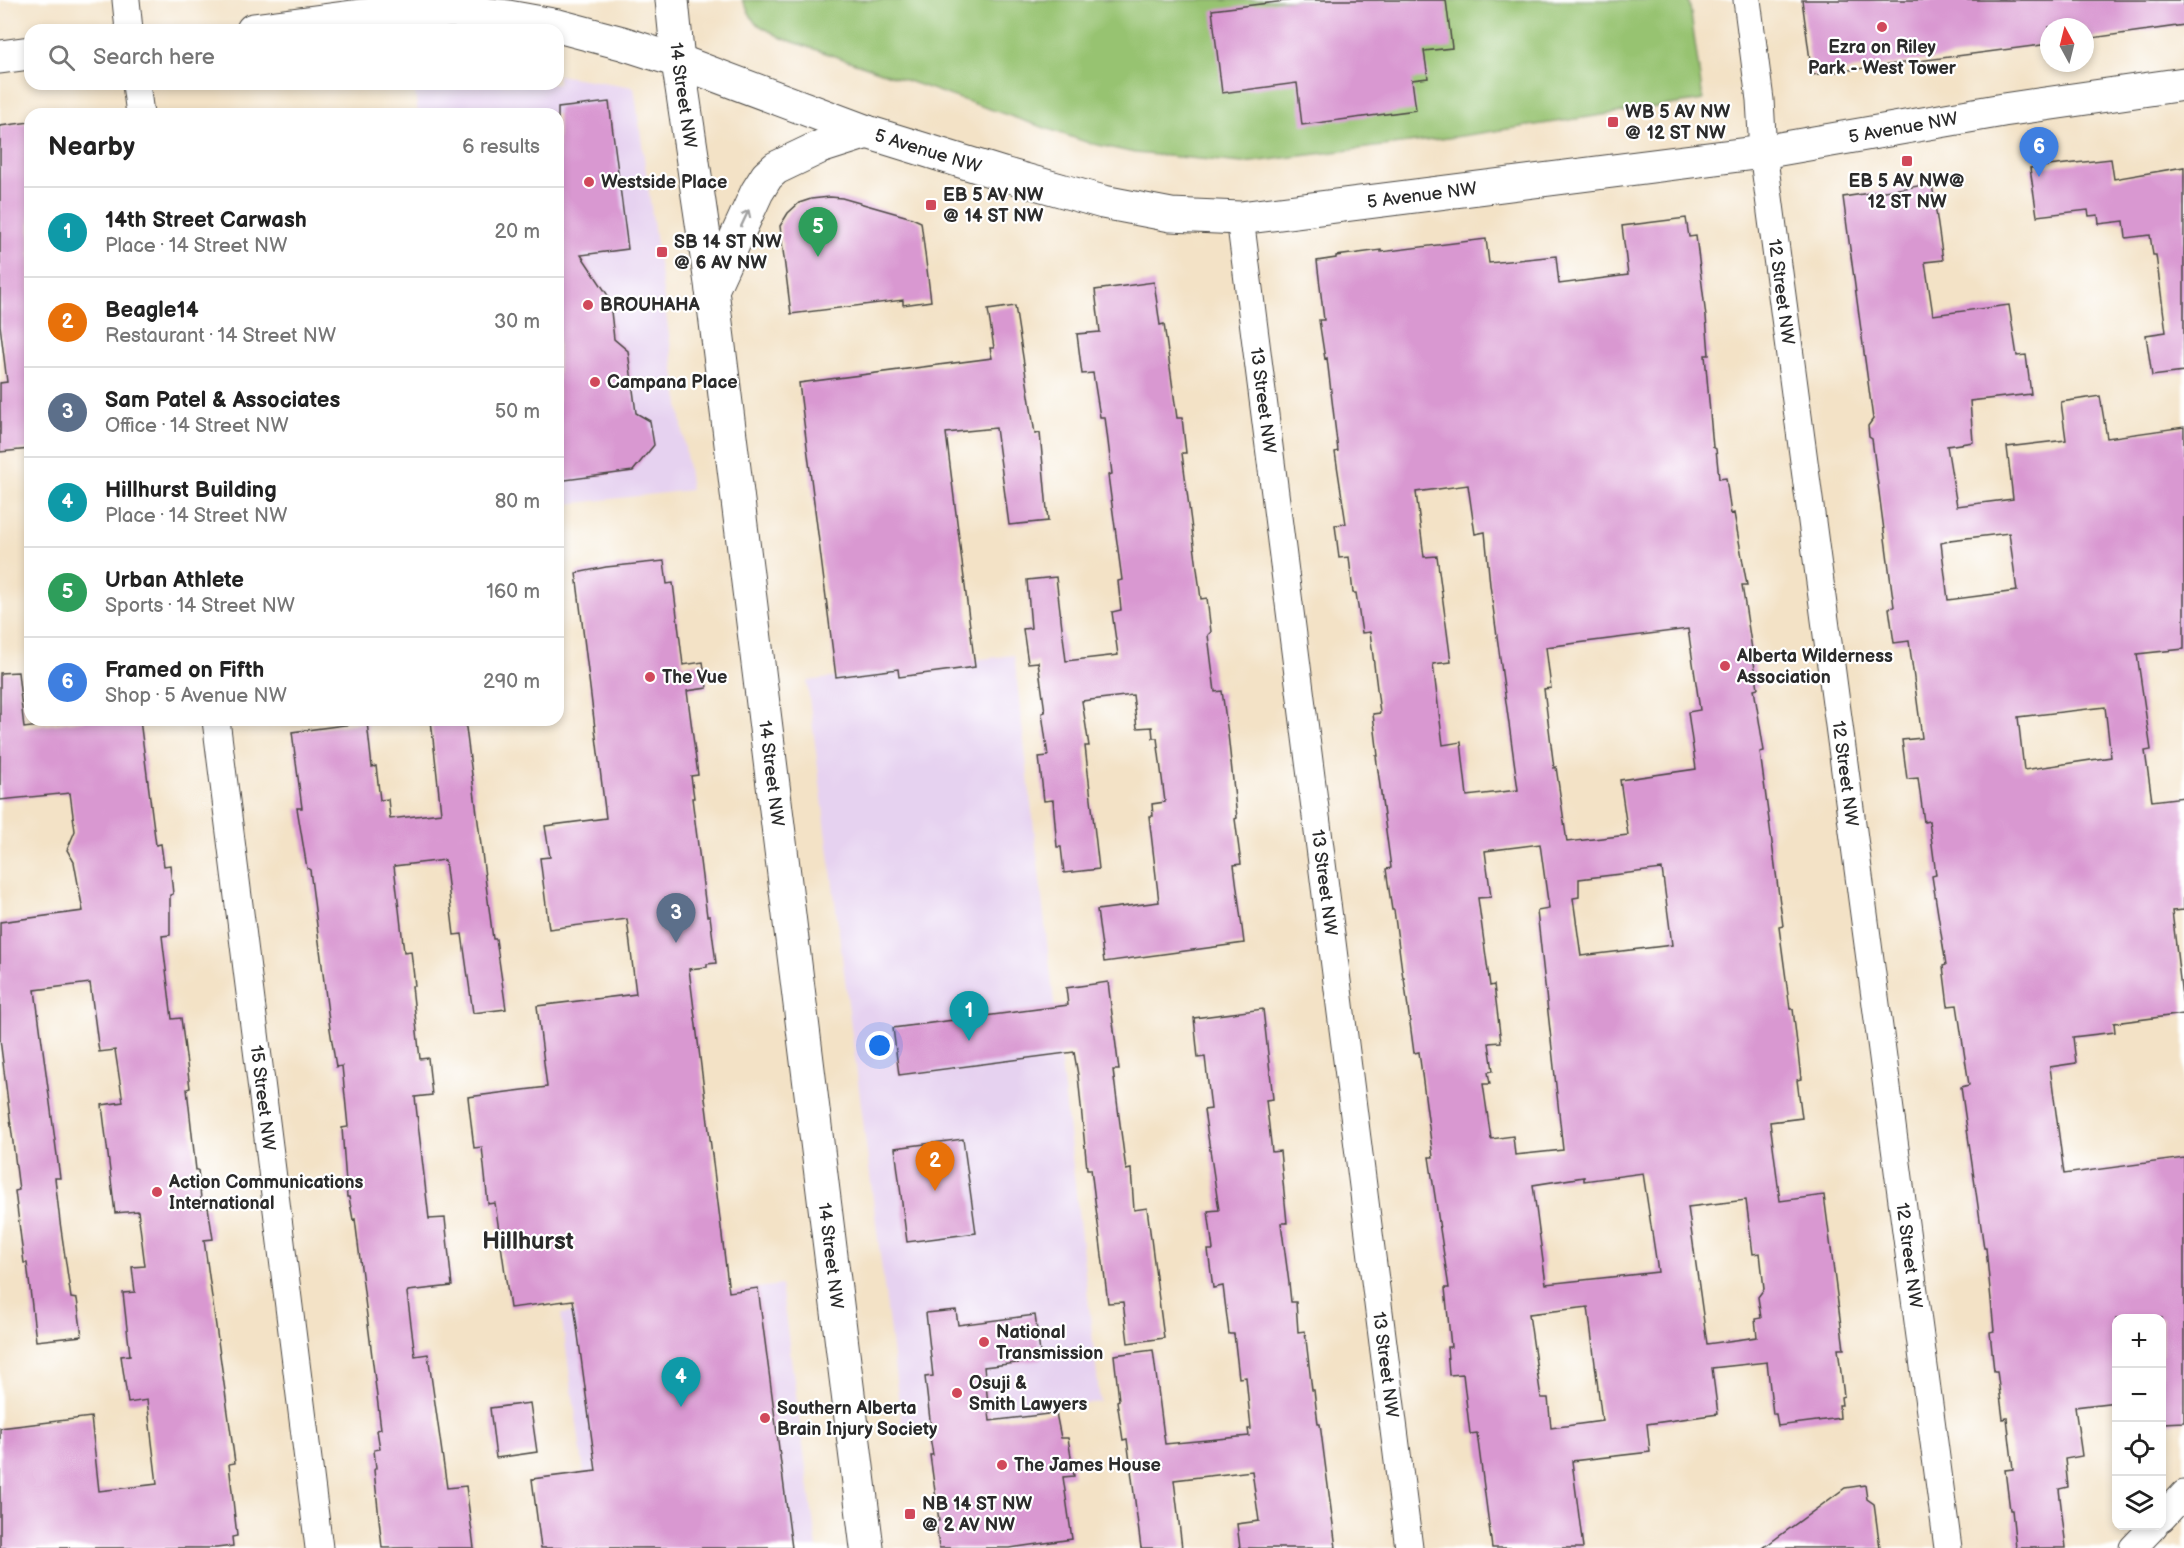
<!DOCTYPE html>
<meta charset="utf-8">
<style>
:root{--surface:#fff;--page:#f2f2f2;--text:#222;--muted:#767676;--line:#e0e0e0;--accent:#db2777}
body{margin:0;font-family:"Balsamiq Sans",sans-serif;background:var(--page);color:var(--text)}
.controls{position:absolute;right:18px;bottom:18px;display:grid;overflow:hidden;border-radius:12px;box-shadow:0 3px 9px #0003}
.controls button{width:54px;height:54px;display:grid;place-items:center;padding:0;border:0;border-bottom:2px solid var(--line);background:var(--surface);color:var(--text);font:30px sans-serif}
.compass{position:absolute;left:2040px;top:18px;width:54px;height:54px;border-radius:50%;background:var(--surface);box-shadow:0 3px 9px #0003;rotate:353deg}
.you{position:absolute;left:880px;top:1046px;width:21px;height:21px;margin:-15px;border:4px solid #fff;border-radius:50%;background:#1a73e8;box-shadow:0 0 0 9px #1a73e833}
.badge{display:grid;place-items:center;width:39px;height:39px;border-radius:50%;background:var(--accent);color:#fff;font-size:20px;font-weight:700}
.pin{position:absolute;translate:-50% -50px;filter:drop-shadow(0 2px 3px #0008)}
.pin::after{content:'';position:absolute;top:32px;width:21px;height:18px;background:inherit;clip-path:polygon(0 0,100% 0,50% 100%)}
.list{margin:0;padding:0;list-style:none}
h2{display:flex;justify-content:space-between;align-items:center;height:78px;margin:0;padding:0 24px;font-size:26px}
h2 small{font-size:20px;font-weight:400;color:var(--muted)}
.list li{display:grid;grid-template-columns:39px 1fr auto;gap:18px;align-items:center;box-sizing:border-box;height:90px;padding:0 24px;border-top:2px solid var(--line)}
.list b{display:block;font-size:22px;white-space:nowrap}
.list p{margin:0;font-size:20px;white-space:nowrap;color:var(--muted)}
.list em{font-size:20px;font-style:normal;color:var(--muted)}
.icon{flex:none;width:33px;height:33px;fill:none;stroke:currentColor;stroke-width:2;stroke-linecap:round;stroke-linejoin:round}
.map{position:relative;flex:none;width:2184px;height:1548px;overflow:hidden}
.search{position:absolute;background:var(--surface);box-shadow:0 3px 9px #0003;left:24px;top:24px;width:540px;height:66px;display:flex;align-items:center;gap:15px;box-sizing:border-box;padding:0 21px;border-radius:18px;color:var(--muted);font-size:22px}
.panel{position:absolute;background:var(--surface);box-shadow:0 3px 9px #0003;left:24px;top:108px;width:540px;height:618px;border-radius:18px}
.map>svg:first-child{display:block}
.built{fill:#e6d2f0}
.green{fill:#97c371;stroke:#61774e;stroke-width:1.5}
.building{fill:#d998d1;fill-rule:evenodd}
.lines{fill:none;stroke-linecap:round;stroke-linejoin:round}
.street-casing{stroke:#494642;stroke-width:29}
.secondary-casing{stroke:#494642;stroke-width:35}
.street{stroke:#fff;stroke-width:27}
.secondary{stroke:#fff;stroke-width:33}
.oneway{stroke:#a0a0a0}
.poi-dot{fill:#d1495b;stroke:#fff;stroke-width:2}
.labels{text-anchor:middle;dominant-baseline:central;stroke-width:4.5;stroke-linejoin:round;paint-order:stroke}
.poi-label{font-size:18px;font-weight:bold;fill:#2b2b2b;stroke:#fff;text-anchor:start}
.street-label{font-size:18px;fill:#2b2b2b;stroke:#fff}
.district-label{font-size:24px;font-weight:bold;fill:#2b2b2b;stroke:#fff}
</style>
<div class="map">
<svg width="2184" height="1548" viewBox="0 0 2184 1548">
<rect width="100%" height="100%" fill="#fff"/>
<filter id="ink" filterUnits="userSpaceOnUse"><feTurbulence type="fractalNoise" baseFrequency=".0167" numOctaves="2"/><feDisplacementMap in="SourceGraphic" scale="12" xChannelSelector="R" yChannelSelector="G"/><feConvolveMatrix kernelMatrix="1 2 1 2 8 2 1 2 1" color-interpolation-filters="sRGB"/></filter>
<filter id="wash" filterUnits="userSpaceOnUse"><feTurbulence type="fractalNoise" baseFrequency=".008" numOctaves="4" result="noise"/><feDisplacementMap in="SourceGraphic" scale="24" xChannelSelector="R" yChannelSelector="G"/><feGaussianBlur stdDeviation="1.35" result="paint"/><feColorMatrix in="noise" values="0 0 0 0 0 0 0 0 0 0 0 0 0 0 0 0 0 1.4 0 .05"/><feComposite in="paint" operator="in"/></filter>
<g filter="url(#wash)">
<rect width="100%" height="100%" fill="#f3e2c6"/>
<!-- built -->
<path class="built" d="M558,75L634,87L691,490L558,505V114H418L414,84H558Z
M1014,655L1100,1402L902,1427L807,681Z
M781,1285L817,1548H595L561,1314Z"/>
<!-- green -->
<path class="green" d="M742,0H1689L1703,100L1441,139L1243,163L1135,153L1089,143L782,38L755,23Z"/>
<g id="blocks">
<!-- building -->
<path class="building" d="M1293,0H1446L1452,48L1424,51L1428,78L1412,80L1416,110L1302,125L1297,83L1222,93L1212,10Z
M1802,0H2184V25L2085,39V27H2049V44L1812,75Z
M609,102L628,249L581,255L607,294L610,302L614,339L628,351L636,413L650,421L654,445L633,471L558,481V108Z
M30,122V449L0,452V383L7,382L0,325V126Z
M2111,159L2114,179L2184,167V372L2152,376L2146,335L2166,332L2156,255H2153L2150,235L2126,238L2124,221L2099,224L2098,215L2089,216L2088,210L2037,216L2030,168Z
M1932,184L1943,260L1925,262L1933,315L2009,305L2017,356L2026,355L2031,394L1970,401L1973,442L1947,446L1957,506L2013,499L2007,447L2066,440L2061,402L2100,396L2107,438L2184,427V649L2137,654L2151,750L2145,751L2152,801L2184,797V910L2172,911L2184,1014L2114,1023L2115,1032L2073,1037L2076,1063L2050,1067L2064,1174L2184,1158V1422L2163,1423L2164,1425L2162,1426V1318H2116V1402L2075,1407L2082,1456L2065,1459L2068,1487L2059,1489L2066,1548H2016L2012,1510H2010L2005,1470L2013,1469L2007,1418L2003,1419L1997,1371H1994L1990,1332L1994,1331L1986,1248H1984L1961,1087L1969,1085L1957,1005L1948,1006L1943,966L1946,965L1932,876L1936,875L1929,821L1924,822L1918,778L1907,779L1902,740L1922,738L1909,641L1894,643L1889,608L1894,607L1872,439L1869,437L1868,426L1873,419L1843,197ZM2009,533L2017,591L1948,600L1941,543L1950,541V540ZM2105,707L2111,757L2024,770L2018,717Z
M830,197L842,198L912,218L921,222L931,301L903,305V300L791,314L780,226L788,213L799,203L811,199Z
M1686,218L1689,237L1696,236L1706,317L1709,355H1705L1713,447L1716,449L1719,479L1726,478L1731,514L1734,513L1747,585H1742L1758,688L1754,689L1764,751L1760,752L1783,926L1779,927L1790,1009H1793L1801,1079L1797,1080L1802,1118L1770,1122L1780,1201L1824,1195L1844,1349H1838L1844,1396L1841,1397L1842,1405H1839L1840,1418L1778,1426L1776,1414H1773L1767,1362L1712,1368L1718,1414L1647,1424L1650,1452L1572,1461L1583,1548H1492L1477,1433L1470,1434L1463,1374L1449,1375L1447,1347H1451L1445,1288H1449L1429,1157H1433L1419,1052L1414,1053L1404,978H1403L1394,910H1392L1386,869L1391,868L1376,756H1378L1373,714L1380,713L1370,632L1362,633L1356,593H1353L1349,557L1339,558L1335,525L1346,524L1335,452L1338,451L1327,358L1325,359L1319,320H1324L1317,261L1336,258V256L1381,250V252L1486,239L1489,263L1556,256L1559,284L1628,275L1622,226ZM1468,485L1475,534L1485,532L1490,585L1518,790L1467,796L1461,742L1443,745L1433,664L1451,662L1437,556L1424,557L1416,492ZM1688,629L1700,710L1688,712L1696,769L1620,780L1628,835L1567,842L1556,767L1554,768L1544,689L1551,688L1546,647ZM1540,844L1549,909L1537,911L1563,1150L1515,1155L1513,1136L1491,1139L1483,1084H1490L1488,1072L1493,1071L1489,1043L1501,1042L1494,985L1490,986L1478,898L1491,897L1485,851ZM1662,869L1672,945L1581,956L1573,898L1579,897V879ZM1643,1173L1658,1272L1546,1284L1533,1185L1584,1177V1181ZM1746,1200L1753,1254L1760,1253L1764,1289L1758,1297L1761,1318L1755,1319L1757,1337L1707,1344L1688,1207ZM1588,1307L1602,1421L1551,1428L1548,1398H1541L1529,1314Z
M1154,282L1160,325L1164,324L1177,418H1182L1186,453H1182L1201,599L1207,598L1211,632L1208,635L1215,692L1222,691L1228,734L1237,818L1235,819L1241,864L1234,865L1244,943L1104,962L1097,910L1159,902L1149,816H1153L1152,804L1165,802L1157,738H1153L1152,727L1137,728L1133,695L1082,701L1089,746H1085L1099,869L1064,873L1061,847H1057L1053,800L1044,801L1039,757L1048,756L1042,713L1045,712L1038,662L1028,663L1023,629L1031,628L1027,580L1056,577L1066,661L1118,655L1112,612L1121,610L1118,581L1122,580L1108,475L1112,474L1105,417H1100L1093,373L1082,374L1077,334L1100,332L1095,290Z
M1015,306L1035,434L1040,433L1048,521L1009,525L996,428L946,433L975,667L899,677L898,669L836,677L799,383L992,358L990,348H994L988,310Z
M664,561L667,584L673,583L683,665L703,662L707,688L687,691L698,775L691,776L694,798H692L707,916H710L716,963L707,964V967L689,969L729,1292L758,1288L792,1548H541L532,1479L596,1471L575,1312L573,1300L510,1308L495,1203L488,1204L482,1147L474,1148L468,1097L547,1087L537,1006L636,994L627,919L549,929L540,858L550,857L545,826L606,818L576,573L606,567Z
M18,672L24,728L86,720H140L156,845L161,844L164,866L170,865L173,894L170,895V935L162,936L172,1019L181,1018L190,1088L187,1089L196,1170H198L202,1208L208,1207L213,1239L204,1240L235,1463L229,1464L237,1536L232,1537L233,1546L216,1548H0V1428L91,1417L99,1491L157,1484L147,1400L128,1403L121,1356L130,1355L123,1293L135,1292L132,1267L145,1266L138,1211L115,1213L102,1105L123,1102L115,1050L99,1052L90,983L35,990L60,1178H55L60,1222L71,1298L77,1299L82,1336L36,1341L27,1263H24L15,1191L19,1190L0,1039V922L83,911L74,862L67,850L75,831L70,793L0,800V673Z
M431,720H465L493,939H496L506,1009L473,1013L462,934L454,935L445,860L394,866L404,952L411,951L415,986H412L420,1059L428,1058L432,1095L415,1097L429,1219L445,1218L452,1286L408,1291L407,1293L415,1356L428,1354L447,1488L466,1486L474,1548H382L374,1470L376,1468L374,1450L380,1449L377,1430L381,1429L355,1219L353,1220L349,1197H347L342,1128L348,1127L342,1066L336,1067L330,1029L310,870L307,868L297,808H302L292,732L367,722L372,767L376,766L380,800L388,799L390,819L441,813Z
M1108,982L1119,1070H1113L1126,1170L1131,1169L1134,1210L1147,1208L1164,1338L1128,1343L1123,1302L1108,1303L1091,1169H1087L1078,1075L1074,1052L899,1075L893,1028L1068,1005L1066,988Z
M1263,1009L1273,1099L1266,1100L1272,1152L1280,1151L1287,1223H1281L1289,1283L1291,1302H1296L1298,1332L1305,1331L1312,1390H1314L1318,1424H1320L1336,1548H1240L1237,1524L1259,1521L1252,1471L1174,1480L1182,1548H1141L1127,1439L1123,1440L1117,1401L1119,1400L1114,1355L1153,1350L1165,1444L1249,1436L1248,1429H1251L1246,1377L1239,1378L1234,1334H1229L1223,1286L1213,1288L1208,1250H1213L1208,1211L1219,1210L1204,1110L1211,1109L1205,1057L1198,1058L1194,1018Z
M963,1139L976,1233L907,1242L895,1148Z
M956,1310L958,1325L1035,1315L1041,1360L984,1367L990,1421L1056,1413L1061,1438H1068L1074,1476L1063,1477L1072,1539L1010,1548H939L936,1522L939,1521L930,1455H933L930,1437H932L925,1377L933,1376L926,1313Z
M530,1403L537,1452L496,1458L490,1408Z
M1865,1485L1867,1499L1874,1504L1880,1548H1763L1845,1488Z"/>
</g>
</g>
<g filter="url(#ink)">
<use href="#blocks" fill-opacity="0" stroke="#494642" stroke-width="1.5"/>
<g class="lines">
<!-- street casing -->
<g class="street-casing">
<g id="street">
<path d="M126,0L129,30"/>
<path id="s1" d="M1747,0L1760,100L1763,152L1948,1548"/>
<path d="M136,84L140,114"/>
<path id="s2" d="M1240,218L1409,1548"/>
<path id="s3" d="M216,720L319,1548"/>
<path d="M2162,1518L2184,1494"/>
<path d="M2133,1548L2154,1526"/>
</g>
</g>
<!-- secondary casing -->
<g class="secondary-casing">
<g id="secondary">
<path id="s4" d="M672,0L678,61L712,290L867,1548"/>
<path id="s5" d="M253,30L360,16L453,11L508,17L558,26L622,43L678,61L867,132L1003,174L1103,202L1171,215L1240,218L1763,152L2003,110L2184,84"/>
<path d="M0,57L30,53"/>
<path d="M712,290L757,192L767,176L776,168L820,147L867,132"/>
</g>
</g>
<!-- street -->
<use href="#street" class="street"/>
<!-- secondary -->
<use href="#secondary" class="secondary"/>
</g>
<!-- one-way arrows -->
<defs><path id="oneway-shaft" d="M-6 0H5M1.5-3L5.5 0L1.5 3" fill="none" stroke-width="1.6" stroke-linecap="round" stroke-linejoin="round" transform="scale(1.5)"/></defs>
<use class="oneway" href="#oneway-shaft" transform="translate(745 218) rotate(-65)"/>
</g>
<!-- markers -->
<g class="poi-dot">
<circle cx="1882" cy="27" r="6"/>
<rect x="1607" y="116" width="12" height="12" rx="3"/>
<rect x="1901" y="155" width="12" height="12" rx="3"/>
<circle cx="589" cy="182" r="6"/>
<rect x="925" y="199" width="12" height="12" rx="3"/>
<rect x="656" y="246" width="12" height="12" rx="3"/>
<circle cx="588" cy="305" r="6"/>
<circle cx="595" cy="382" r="6"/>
<circle cx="1725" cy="666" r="6"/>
<circle cx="650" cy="677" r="6"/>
<circle cx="157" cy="1192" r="6"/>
<circle cx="984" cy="1342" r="6"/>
<circle cx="957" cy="1393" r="6"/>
<circle cx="765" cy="1418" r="6"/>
<circle cx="1002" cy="1465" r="6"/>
<rect x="904" y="1508" width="12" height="12" rx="3"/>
</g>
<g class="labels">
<!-- poi labels -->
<g class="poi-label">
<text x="1882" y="47" text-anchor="middle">Ezra on Riley<tspan x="1882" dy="21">Park - West Tower</tspan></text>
<text x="1625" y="112">WB 5 AV NW<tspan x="1625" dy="21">@ 12 ST NW</tspan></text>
<text x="1907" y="181" text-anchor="middle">EB 5 AV NW@<tspan x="1907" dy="21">12 ST NW</tspan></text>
<text x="601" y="182">Westside Place</text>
<text x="943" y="195">EB 5 AV NW<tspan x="943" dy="21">@ 14 ST NW</tspan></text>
<text x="674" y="242">SB 14 ST NW<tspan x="674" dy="21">@ 6 AV NW</tspan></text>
<text x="600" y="305">BROUHAHA</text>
<text x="607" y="382">Campana Place</text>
<text x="1737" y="656">Alberta Wilderness<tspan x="1737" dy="21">Association</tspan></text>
<text x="662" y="677">The Vue</text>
<text x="169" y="1182">Action Communications<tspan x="169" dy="21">International</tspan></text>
<text x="996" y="1332">National<tspan x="996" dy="21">Transmission</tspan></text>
<text x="969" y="1383">Osuji &amp;<tspan x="969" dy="21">Smith Lawyers</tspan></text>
<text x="777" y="1408">Southern Alberta<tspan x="777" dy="21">Brain Injury Society</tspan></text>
<text x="1014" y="1465">The James House</text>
<text x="922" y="1504">NB 14 ST NW<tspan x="922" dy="21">@ 2 AV NW</tspan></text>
</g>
<!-- street labels -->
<g class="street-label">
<text stroke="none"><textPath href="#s4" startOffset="96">14 Street NW</textPath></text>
<text stroke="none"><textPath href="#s5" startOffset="1688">5 Avenue NW</textPath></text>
<text stroke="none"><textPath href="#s5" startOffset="698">5 Avenue NW</textPath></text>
<text stroke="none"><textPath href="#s5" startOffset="1202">5 Avenue NW</textPath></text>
<text stroke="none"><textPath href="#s1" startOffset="294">12 Street NW</textPath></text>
<text stroke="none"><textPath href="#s2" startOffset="184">13 Street NW</textPath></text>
<text stroke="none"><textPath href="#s4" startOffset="780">14 Street NW</textPath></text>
<text stroke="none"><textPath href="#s1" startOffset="780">12 Street NW</textPath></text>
<text stroke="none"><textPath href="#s2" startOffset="670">13 Street NW</textPath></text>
<text stroke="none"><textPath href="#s3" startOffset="381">15 Street NW</textPath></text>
<text stroke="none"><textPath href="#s4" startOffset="1266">14 Street NW</textPath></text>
<text stroke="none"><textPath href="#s1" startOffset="1266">12 Street NW</textPath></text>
<text stroke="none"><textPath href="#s2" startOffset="1156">13 Street NW</textPath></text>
</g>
<!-- district labels -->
<g class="district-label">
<text x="528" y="1241">Hillhurst</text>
</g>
</g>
</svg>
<div class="controls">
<button>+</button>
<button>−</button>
<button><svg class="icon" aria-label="locate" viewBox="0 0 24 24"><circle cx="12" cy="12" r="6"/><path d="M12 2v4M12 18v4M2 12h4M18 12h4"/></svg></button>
<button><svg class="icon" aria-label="layers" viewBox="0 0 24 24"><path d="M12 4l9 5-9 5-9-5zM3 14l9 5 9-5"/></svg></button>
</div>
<svg class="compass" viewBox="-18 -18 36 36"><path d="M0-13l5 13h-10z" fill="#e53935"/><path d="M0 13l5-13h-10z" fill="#767676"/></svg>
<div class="you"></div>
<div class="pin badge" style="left:969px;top:1041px;background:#0f9aa8">1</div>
<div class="pin badge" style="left:935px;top:1191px;background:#e8710a">2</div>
<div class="pin badge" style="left:676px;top:943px;background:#5c6f8a">3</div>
<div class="pin badge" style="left:681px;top:1407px;background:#0f9aa8">4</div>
<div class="pin badge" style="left:818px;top:257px;background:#2e9e5b">5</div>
<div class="pin badge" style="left:2039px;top:177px;background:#3f7fe0">6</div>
<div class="search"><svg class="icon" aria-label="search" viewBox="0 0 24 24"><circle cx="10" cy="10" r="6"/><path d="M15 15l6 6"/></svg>Search here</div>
<section class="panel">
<h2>Nearby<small>6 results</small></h2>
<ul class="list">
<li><span class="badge" style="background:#0f9aa8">1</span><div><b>14th Street Carwash</b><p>Place · 14 Street NW</p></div><em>20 m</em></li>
<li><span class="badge" style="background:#e8710a">2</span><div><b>Beagle14</b><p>Restaurant · 14 Street NW</p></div><em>30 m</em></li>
<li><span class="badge" style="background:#5c6f8a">3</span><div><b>Sam Patel &amp; Associates</b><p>Office · 14 Street NW</p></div><em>50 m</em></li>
<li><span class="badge" style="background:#0f9aa8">4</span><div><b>Hillhurst Building</b><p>Place · 14 Street NW</p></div><em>80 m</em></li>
<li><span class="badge" style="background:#2e9e5b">5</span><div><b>Urban Athlete</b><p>Sports · 14 Street NW</p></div><em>160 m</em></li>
<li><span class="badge" style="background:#3f7fe0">6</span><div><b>Framed on Fifth</b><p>Shop · 5 Avenue NW</p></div><em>290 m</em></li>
</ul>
</section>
</div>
